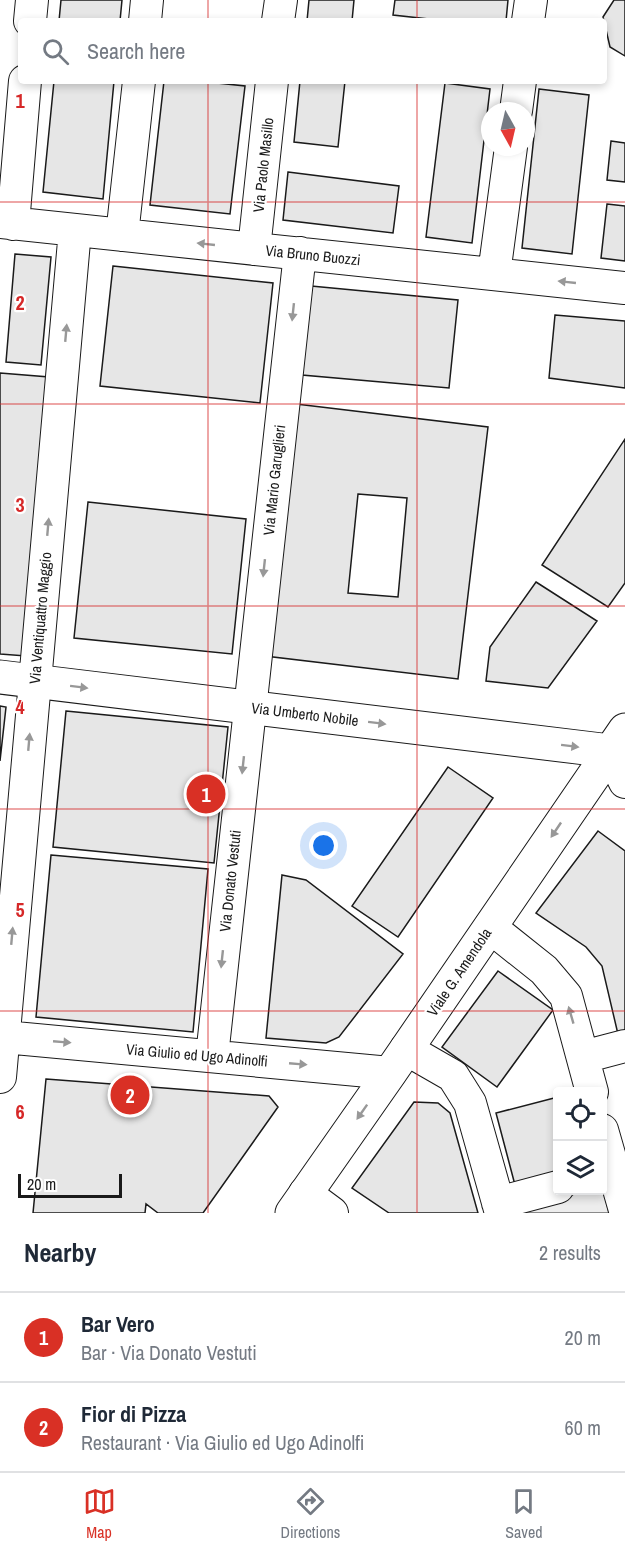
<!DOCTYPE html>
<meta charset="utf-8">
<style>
:root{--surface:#fff;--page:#f6f6f7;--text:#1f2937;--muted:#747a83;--line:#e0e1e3;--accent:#d93025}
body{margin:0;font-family:"Archivo Narrow",sans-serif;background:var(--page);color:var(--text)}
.controls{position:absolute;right:18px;bottom:18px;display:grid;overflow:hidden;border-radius:6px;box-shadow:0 3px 9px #0003}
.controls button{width:54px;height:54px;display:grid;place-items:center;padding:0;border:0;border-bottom:2px solid var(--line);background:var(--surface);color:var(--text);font:30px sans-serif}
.compass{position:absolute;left:481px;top:102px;width:54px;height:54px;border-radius:50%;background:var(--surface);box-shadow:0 3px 9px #0003;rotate:172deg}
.scale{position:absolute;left:18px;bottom:15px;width:104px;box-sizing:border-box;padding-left:6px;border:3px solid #1a1a1a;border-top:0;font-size:16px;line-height:21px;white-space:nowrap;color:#1a1a1a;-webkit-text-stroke:4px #fff;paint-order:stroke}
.you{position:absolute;left:324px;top:846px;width:21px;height:21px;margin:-15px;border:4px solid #fff;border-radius:50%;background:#1a73e8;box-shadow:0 0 0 9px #1a73e833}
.badge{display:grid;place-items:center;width:39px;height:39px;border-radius:50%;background:var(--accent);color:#fff;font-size:20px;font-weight:700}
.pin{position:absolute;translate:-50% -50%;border:3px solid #fff;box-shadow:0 2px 6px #0006}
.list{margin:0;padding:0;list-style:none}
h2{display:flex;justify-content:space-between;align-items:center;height:78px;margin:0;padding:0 24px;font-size:26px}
h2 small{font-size:20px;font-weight:400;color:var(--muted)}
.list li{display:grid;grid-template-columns:39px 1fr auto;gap:18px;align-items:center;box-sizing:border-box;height:90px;padding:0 24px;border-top:2px solid var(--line)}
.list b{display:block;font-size:22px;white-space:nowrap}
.list p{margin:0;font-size:20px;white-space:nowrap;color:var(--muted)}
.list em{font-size:20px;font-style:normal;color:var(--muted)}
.icon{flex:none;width:33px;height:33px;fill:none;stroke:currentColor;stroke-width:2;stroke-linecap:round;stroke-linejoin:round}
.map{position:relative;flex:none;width:625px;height:1213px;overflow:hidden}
.search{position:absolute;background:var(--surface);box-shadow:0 3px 9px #0003;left:18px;right:18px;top:18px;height:66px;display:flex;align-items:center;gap:15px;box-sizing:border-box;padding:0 21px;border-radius:6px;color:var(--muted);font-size:22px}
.sheet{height:258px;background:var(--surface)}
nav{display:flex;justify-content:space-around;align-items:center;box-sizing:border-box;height:84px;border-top:2px solid var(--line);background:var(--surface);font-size:16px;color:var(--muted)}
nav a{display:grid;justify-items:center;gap:3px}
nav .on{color:var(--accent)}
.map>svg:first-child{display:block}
.green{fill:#ededed;stroke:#6a6a6a;stroke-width:1.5}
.building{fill:#e6e6e6;stroke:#1a1a1a;stroke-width:1.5;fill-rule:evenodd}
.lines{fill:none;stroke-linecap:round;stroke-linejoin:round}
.street-casing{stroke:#1a1a1a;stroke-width:34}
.secondary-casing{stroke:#1a1a1a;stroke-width:35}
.street{stroke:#fff;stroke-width:32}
.secondary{stroke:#fff;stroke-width:33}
.oneway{fill:#989898}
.grid{fill:none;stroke:#d62828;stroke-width:1.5;stroke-opacity:0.55}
.labels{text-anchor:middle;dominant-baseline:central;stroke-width:4.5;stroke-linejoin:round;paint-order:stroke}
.street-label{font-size:15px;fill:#1a1a1a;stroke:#fff}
.grid-label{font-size:20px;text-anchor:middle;font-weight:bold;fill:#d62828;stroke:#fff;stroke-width:4.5;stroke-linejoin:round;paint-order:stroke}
</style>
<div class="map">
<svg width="625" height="1213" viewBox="0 0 625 1213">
<rect width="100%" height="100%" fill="#fff"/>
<!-- green -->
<path class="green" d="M603,1187L609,1213H516L515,1210L586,1191L602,1190Z"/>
<!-- building -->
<path class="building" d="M61,0H122L120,21H59Z
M309,0H354L352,21H307Z
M395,0H508L506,21H447L393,15Z
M614,0H625V56L610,47L603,17Z
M54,81H114L103,199L43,192Z
M164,81H198L245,86L230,214L150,205Z
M300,81H345L338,147L294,142Z
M445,83L490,89L472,243L426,237Z
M539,89L589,95L572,254L522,248Z
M611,141L625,143V182L607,180Z
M288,172L399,186L393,233L283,220Z
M607,204L625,206V261L601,258Z
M15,254L51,257L41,365L6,362Z
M113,266L273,283L260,403L100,386Z
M311,286L458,300L449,388L302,375Z
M555,315L625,321V388L549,378Z
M0,373L49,377L26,656L0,654Z
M296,404L488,427L458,679L265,656ZM358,494L407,498L398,597L348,593Z
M625,439V583L608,607L542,565Z
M88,502L246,519L232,654L74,638Z
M536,582L597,621L548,688L486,681L490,647Z
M0,706L6,707L0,761Z
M66,711L228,727L214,863L53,847Z
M448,767L493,798L398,937L352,906Z
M598,831L625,851V1046L621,1047L602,966L586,947L536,913Z
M51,855L208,869L193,1032L36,1017Z
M282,875L306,880L403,954L339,1037L326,1043L266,1038Z
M498,971L553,1010L497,1087L442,1047Z
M46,1079L269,1096L278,1107L203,1213H158L146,1204L145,1213H33Z
M558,1097V1174L515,1185L496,1113Z
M414,1102L438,1103L450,1113L478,1213H389L352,1188Z"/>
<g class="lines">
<!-- street casing -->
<g class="street-casing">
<path id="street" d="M30,21L32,0
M145,21L147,0
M278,21L281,0
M528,21L531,0
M516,111L520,81
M0,222L625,288
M13,224L25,81
M122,235L139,81
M254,249L272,81
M494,274L511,147
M610,751L625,782
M490,927L544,970L566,996L592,1092
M4,1037L390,1073
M406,1049L453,1076L470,1103L501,1213
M212,1056L300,253
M583,1057L625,1046
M0,1077L75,230
M602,1130L625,1210
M305,1193L332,1213
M498,1203L558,1187"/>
</g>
<!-- secondary casing -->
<g class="secondary-casing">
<path id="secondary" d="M0,677L610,751
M292,1213L390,1073L625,730"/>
</g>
<!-- street -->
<use href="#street" class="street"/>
<!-- secondary -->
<use href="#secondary" class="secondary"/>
</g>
<!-- one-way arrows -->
<defs><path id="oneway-solid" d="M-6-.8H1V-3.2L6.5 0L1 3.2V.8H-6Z" transform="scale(1.5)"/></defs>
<g class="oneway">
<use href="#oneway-solid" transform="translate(206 244) rotate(-174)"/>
<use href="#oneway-solid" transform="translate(567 282) rotate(-174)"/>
<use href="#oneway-solid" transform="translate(293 312) rotate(96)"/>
<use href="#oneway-solid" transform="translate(66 333) rotate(-85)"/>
<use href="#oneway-solid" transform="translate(48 527) rotate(-85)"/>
<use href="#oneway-solid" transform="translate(264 568) rotate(96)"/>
<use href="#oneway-solid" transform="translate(79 687) rotate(7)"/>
<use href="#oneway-solid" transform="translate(377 723) rotate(7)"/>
<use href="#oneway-solid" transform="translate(29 742) rotate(-85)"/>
<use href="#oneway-solid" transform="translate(570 746) rotate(7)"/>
<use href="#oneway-solid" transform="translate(243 765) rotate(96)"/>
<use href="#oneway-solid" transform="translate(556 830) rotate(124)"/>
<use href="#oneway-solid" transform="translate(12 936) rotate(-85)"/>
<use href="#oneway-solid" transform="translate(222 959) rotate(96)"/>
<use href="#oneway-solid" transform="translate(571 1015) rotate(-106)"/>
<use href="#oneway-solid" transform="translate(62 1042) rotate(5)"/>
<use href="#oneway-solid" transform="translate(298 1064) rotate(5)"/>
<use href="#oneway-solid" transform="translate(362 1112) rotate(125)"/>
</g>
<!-- grid -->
<path class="grid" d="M208,0V21M417,0V21M208,81V1213M417,81V1213M0,202H625M0,404H625M0,606H625M0,809H625M0,1011H625"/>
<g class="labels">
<!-- street labels -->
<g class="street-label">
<text transform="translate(263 165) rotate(-84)">Via Paolo Masillo</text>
<text transform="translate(313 255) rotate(6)">Via Bruno Buozzi</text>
<text transform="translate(274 480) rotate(-84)">Via Mario Garuglieri</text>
<text transform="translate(40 618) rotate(-85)">Via Ventiquattro Maggio</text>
<text transform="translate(305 714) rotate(7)">Via Umberto Nobile</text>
<text transform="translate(230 881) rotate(-84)">Via Donato Vestuti</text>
<text transform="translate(459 972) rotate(-56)">Viale G. Amendola</text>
<text transform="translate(197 1055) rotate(5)">Via Giulio ed Ugo Adinolfi</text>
</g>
</g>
<g class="grid-label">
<text x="20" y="108">1</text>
<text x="20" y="310">2</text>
<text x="20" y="512">3</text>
<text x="20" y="714">4</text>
<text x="20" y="917">5</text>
<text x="20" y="1119">6</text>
</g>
</svg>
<div class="controls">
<button><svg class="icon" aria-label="locate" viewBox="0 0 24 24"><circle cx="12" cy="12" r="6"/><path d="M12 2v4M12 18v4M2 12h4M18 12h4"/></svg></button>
<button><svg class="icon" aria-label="layers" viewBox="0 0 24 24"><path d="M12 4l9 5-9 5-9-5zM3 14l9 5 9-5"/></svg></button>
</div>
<svg class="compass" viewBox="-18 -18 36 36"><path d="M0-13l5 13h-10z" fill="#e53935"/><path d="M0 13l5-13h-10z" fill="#747a83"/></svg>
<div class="scale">20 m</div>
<div class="you"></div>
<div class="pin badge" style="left:206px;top:794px">1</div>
<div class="pin badge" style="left:130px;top:1095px">2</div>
<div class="search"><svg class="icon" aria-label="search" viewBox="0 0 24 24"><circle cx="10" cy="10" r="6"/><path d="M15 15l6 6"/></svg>Search here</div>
</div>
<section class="sheet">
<h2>Nearby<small>2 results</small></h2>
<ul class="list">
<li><span class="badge">1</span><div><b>Bar Vero</b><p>Bar · Via Donato Vestuti</p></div><em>20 m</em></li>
<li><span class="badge">2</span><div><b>Fior di Pizza</b><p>Restaurant · Via Giulio ed Ugo Adinolfi</p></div><em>60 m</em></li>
</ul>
</section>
<nav>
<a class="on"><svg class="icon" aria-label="map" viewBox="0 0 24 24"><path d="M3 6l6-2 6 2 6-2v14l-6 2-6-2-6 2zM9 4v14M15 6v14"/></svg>Map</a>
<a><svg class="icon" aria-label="directions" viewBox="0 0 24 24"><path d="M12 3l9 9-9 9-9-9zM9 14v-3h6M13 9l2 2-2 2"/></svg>Directions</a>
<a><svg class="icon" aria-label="saved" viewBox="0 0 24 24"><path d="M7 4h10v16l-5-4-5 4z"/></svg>Saved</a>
</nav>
